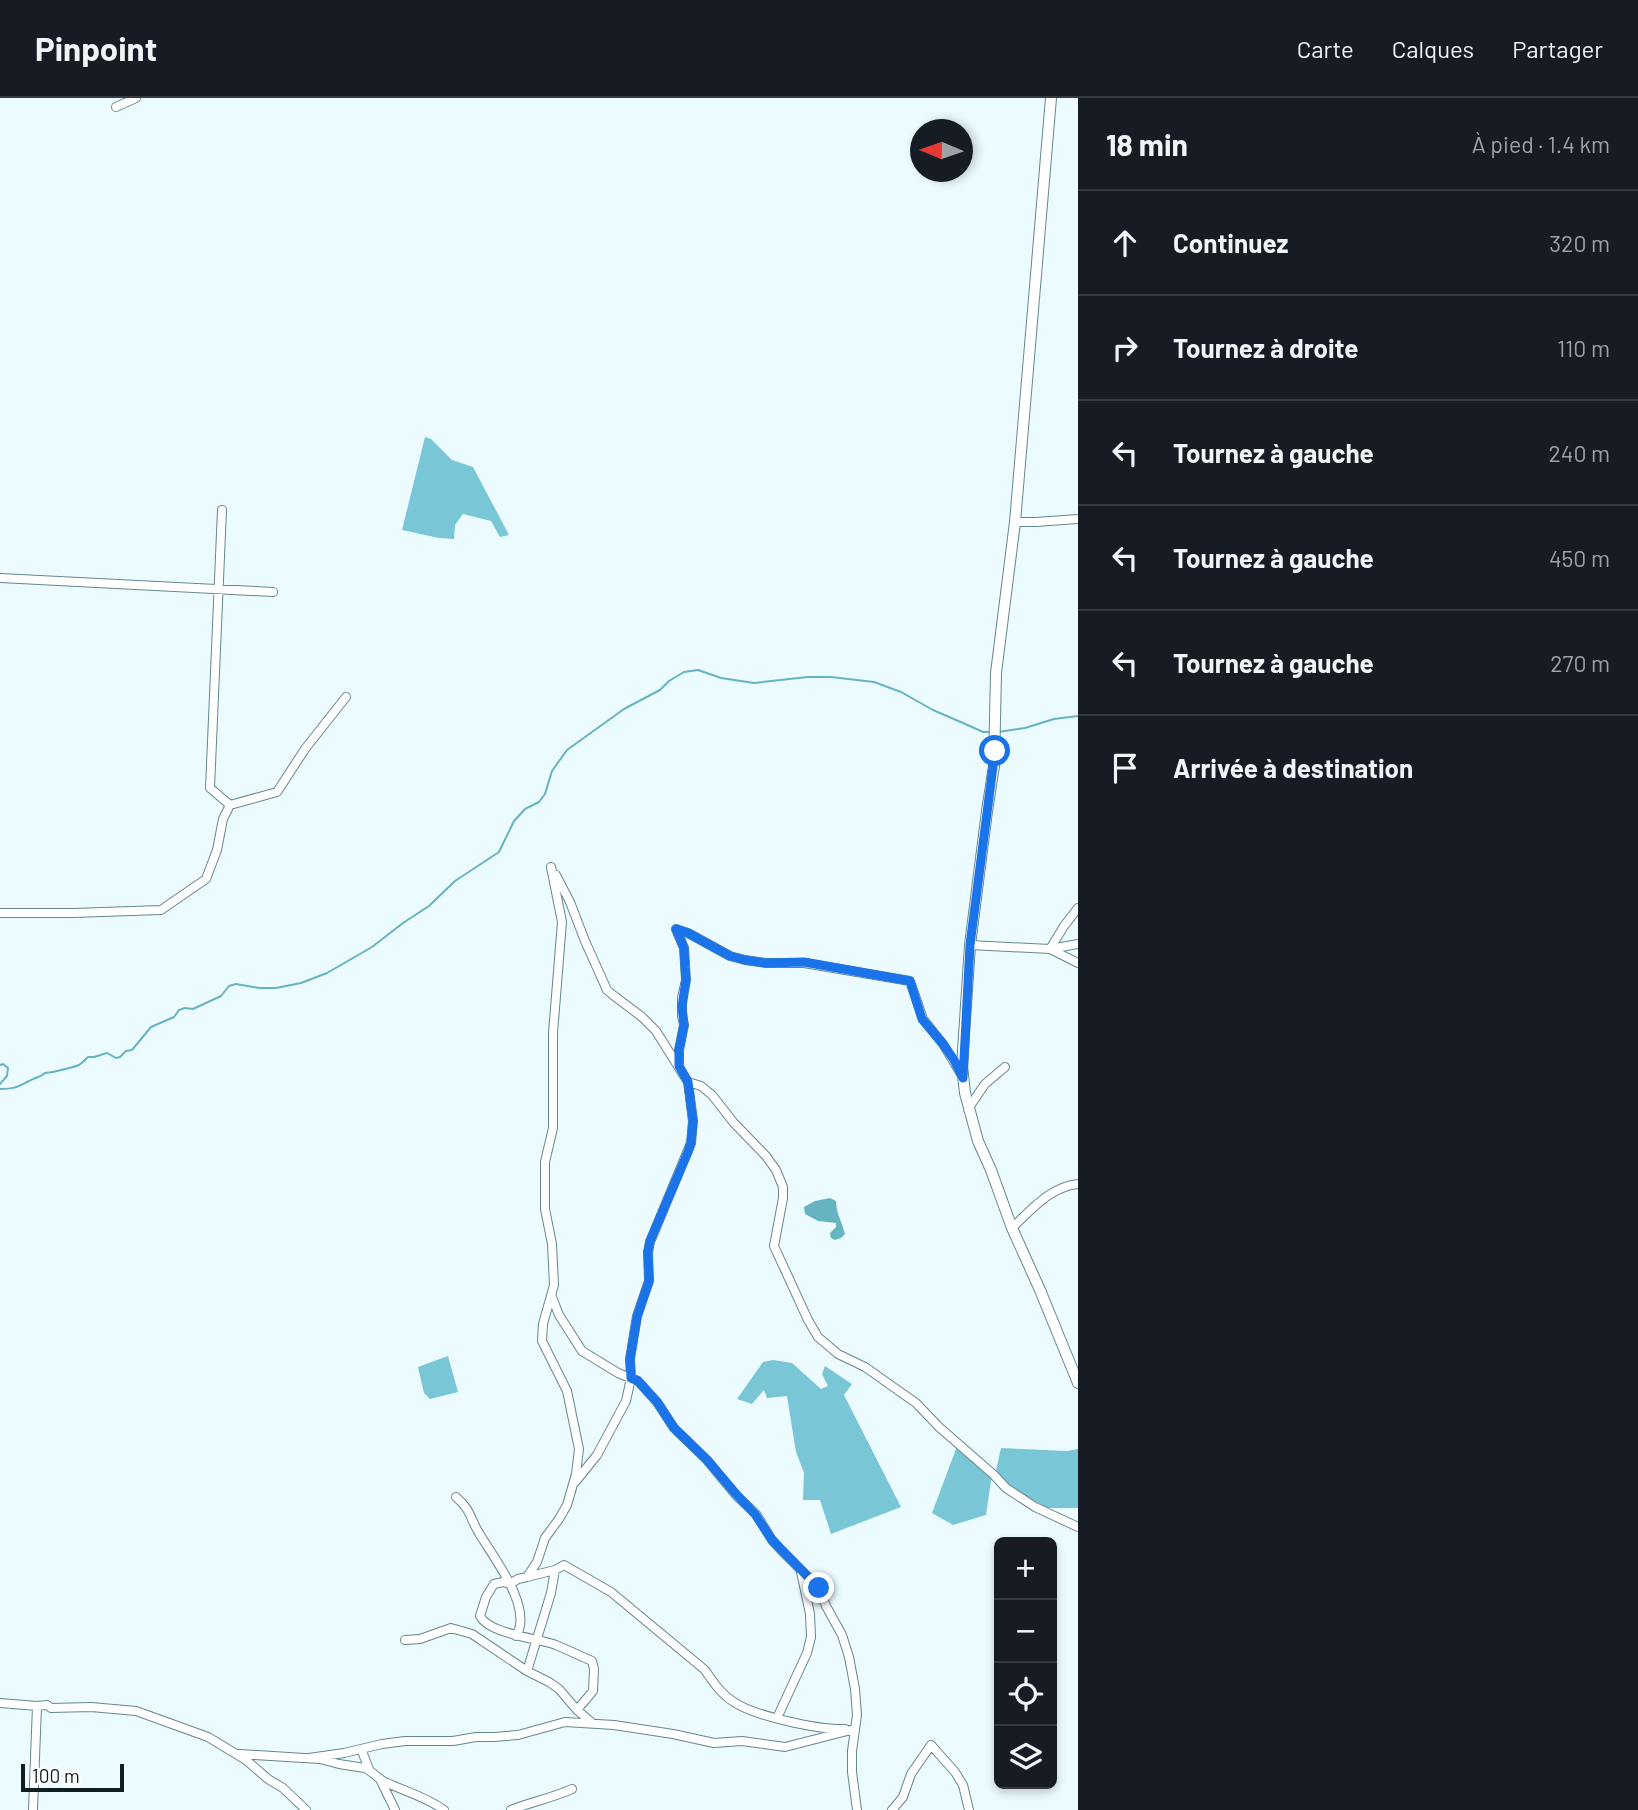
<!DOCTYPE html>
<html lang="fr">
<meta charset="utf-8">
<style>
:root{--surface:#171b24;--page:#20242c;--text:#f1f3f6;--muted:#9ea1a6;--line:#363941}
body{margin:0;font-family:Barlow,sans-serif;background:var(--page);color:var(--text)}
.controls{position:absolute;right:21px;bottom:21px;display:grid;overflow:hidden;border-radius:10px;box-shadow:0 4px 10px #0003}
.controls button{width:63px;height:63px;display:grid;place-items:center;padding:0;border:0;border-bottom:2px solid var(--line);background:var(--surface);color:var(--text);font:35px sans-serif}
.compass{position:absolute;left:910px;top:21px;width:63px;height:63px;border-radius:50%;background:var(--surface);box-shadow:0 4px 10px #0003;rotate:272deg}
.scale{position:absolute;left:21px;bottom:18px;width:103px;box-sizing:border-box;padding-left:7px;border:4px solid #101e21;border-top:0;font-size:19px;line-height:24px;white-space:nowrap;color:#101e21;-webkit-text-stroke:5px #fff;paint-order:stroke}
.stop{position:absolute;width:21px;height:21px;margin:-16px;border:5px solid #1a73e8;border-radius:50%;background:#fff}
.stop.end{background:#1a73e8;border-color:#fff;box-shadow:0 2px 7px #0008}
.list{margin:0;padding:0;list-style:none}
h2{display:flex;justify-content:space-between;align-items:center;height:91px;margin:0;padding:0 28px;font-size:30px}
h2 small{font-size:23px;font-weight:400;color:var(--muted)}
.list li{display:grid;grid-template-columns:46px 1fr auto;gap:21px;align-items:center;box-sizing:border-box;height:105px;padding:0 28px;border-top:2px solid var(--line)}
.list b{display:block;font-size:26px;white-space:nowrap}
.list em{font-size:23px;font-style:normal;color:var(--muted)}
.icon{flex:none;width:38px;height:38px;fill:none;stroke:currentColor;stroke-width:2;stroke-linecap:round;stroke-linejoin:round}
.map{position:relative;flex:none;width:1078px;height:1712px;overflow:hidden}
header{display:flex;align-items:center;gap:42px;box-sizing:border-box;height:98px;padding:0 35px;background:var(--surface);border-bottom:2px solid var(--line)}
header strong{font-size:33px}
nav{display:flex;gap:38px;margin-inline-start:auto;font-size:24px}
main{display:flex}
aside{flex:1;background:var(--surface)}
.map>svg:first-child{display:block}
.forest{fill:#79c6d6}
.water{fill:#66b3c2}
.lines{fill:none;stroke-linecap:round;stroke-linejoin:round}
.stream{stroke:#66b3c2;stroke-width:2}
.street-casing{stroke:#64878f;stroke-width:10}
.secondary-casing{stroke:#64878f;stroke-width:12}
.street{stroke:#fff;stroke-width:8}
.secondary{stroke:#fff;stroke-width:10}
.route{stroke:#1a73e8;stroke-width:9}
</style>
<header>
<strong>Pinpoint</strong>
<nav><a>Carte</a><a>Calques</a><a>Partager</a></nav>
</header>
<main>
<div class="map">
<svg width="1078" height="1712" viewBox="0 0 1078 1712">
<rect width="100%" height="100%" fill="#ecfbff"/>
<!-- forest -->
<path class="forest" d="M425,339L431,341L452,362L473,369L509,437L500,439L491,423L463,416L455,427L454,441L439,440L402,432Z
M448,1258L458,1294L430,1301L424,1295L418,1269Z
M773,1262L792,1265L821,1291L828,1288L822,1276L825,1268L852,1286L844,1297L901,1409L831,1436L820,1402H803L804,1375L796,1354L787,1298L767,1300L764,1292L752,1306L737,1301L763,1264Z
M959,1343L992,1376L986,1417L953,1427L932,1415Z
M1001,1350L1067,1353L1078,1351V1410H1047L1012,1390L996,1372Z"/>
<!-- water -->
<path class="water" d="M830,1100L836,1103C836,1115 842,1124 845,1136L841,1140L835,1142L831,1140L830,1135L836,1129V1125L818,1123L805,1116L804,1109L815,1103Z"/>
<g class="lines">
<!-- stream -->
<path class="stream" d="M998,634L1025,630L1054,621L1078,618
M0,967L3,966L8,970L7,978L0,986
M0,991C15,991 17,989 29,983C35,979 40,980 45,975C50,975 75,969 79,967C82,965 86,961 88,959H94L107,955L116,960L120,959L126,953L132,952L151,929L174,919L179,912L185,910L193,911L221,898L229,888L236,886L259,890H276L301,885L327,875L372,849L403,825L429,808L455,783L499,754L514,723L525,711L539,704L545,696L552,673L567,652L624,611L660,592L669,583L684,574L698,572L721,580L754,585L808,579H831L874,584L901,594L933,612L963,625L983,634H989"/>
<!-- street casing -->
<g class="street-casing">
<path id="street" d="M116,9L136,0
M222,412L210,690L230,707
M1015,424H1036L1078,421
M0,480L273,494
M551,769L562,824L553,935V1030L545,1064V1111L552,1146L554,1187L543,1226L542,1243L567,1293L579,1351L576,1376L567,1407L559,1421L545,1440L537,1464L527,1479L518,1481L510,1486L503,1484L494,1486L486,1499L480,1518C489,1536 537,1540 556,1547C568,1552 580,1558 592,1563L594,1571L593,1593L577,1612
M556,777L570,804L585,843L607,892L613,897L642,919L656,933L688,984L693,1023L691,1045L650,1144L648,1154L649,1183L637,1218L630,1261L631,1280L626,1303L597,1357L576,1383
M1078,810L1064,828L1050,851L1078,865
M0,815H73L161,812L206,781L217,752L223,721L230,707L277,694L305,651L346,599
M676,831L688,835L730,858L745,862L766,865H804L910,883L923,921L943,946L961,976
M676,831L684,850L686,882L682,900V918L684,927L679,952V965
M970,847L1050,851L1078,846
M688,984L701,988L712,997L734,1025L766,1058L776,1072L783,1089V1100L774,1148L808,1222L818,1239L838,1256L865,1269L916,1305L939,1329L994,1377L1006,1390L1035,1409L1078,1429
M968,1011L985,986L1005,969
M1012,1130C1032,1111 1050,1089 1078,1086
M552,1199L559,1217L582,1253L618,1275L638,1283L657,1304L674,1330L707,1362L736,1397L756,1416L772,1442L783,1454L819,1490L826,1508L842,1537L849,1559L855,1591L857,1617L852,1653V1674L857,1712
M456,1399C472,1413 469,1419 479,1435C493,1459 534,1510 516,1538
M527,1479L555,1472L564,1467L611,1494L705,1572C713,1584 722,1597 734,1604C754,1618 819,1632 845,1631
M405,1542L420,1541L451,1530L472,1536L527,1573L549,1584L559,1591L577,1612L591,1624
M527,1573L551,1495L555,1472
M0,1605L37,1608L47,1607L51,1610L91,1609L136,1613L208,1639L246,1662L268,1681L283,1690L306,1712
M777,1620L807,1555L811,1539L810,1516L801,1474
M361,1651L369,1671
M240,1656L320,1661L339,1666L365,1670C372,1673 376,1679 383,1683C403,1693 425,1698 444,1712
M309,1660L344,1655L382,1646L405,1643H453L476,1639H494L518,1637L565,1624L614,1627L673,1636L714,1645L742,1643L785,1649L855,1631
M380,1681L395,1712
M33,1712L37,1608
M511,1712C531,1704 552,1700 572,1691
M892,1712L903,1699L911,1676L931,1647L955,1674L963,1687L969,1712"/>
</g>
<!-- secondary casing -->
<g class="secondary-casing">
<path id="secondary" d="M1051,0L1015,424L996,575L994,668L987,713L970,847L962,968L965,995L978,1043L991,1072L1012,1130L1040,1192L1078,1285"/>
</g>
<!-- street -->
<use href="#street" class="street"/>
<!-- secondary -->
<use href="#secondary" class="secondary"/>
</g>
<g class="lines">
<!-- route -->
<path class="route" d="M819,1490L772,1442L755,1416L736,1396L707,1362L674,1330L657,1304L638,1283L631,1280L630,1261L637,1219L649,1183L648,1154L650,1143L688,1054L691,1045L693,1023L688,984L679,968V952L684,927L682,909L686,882L685,869L684,850L676,831L688,835L730,858L745,862L766,865L804,864L910,883L922,921L943,946L954,962L963,980L970,847L995,653"/>
</g>
</svg>
<div class="controls">
<button>+</button>
<button>−</button>
<button><svg class="icon" aria-label="locate" viewBox="0 0 24 24"><circle cx="12" cy="12" r="6"/><path d="M12 2v4M12 18v4M2 12h4M18 12h4"/></svg></button>
<button><svg class="icon" aria-label="layers" viewBox="0 0 24 24"><path d="M12 4l9 5-9 5-9-5zM3 14l9 5 9-5"/></svg></button>
</div>
<svg class="compass" viewBox="-18 -18 36 36"><path d="M0-13l5 13h-10z" fill="#e53935"/><path d="M0 13l5-13h-10z" fill="#9ea1a6"/></svg>
<div class="scale">100 m</div>
<div class="stop" style="left:995px;top:653px"></div>
<div class="stop end" style="left:819px;top:1490px"></div>
</div>
<aside>
<h2>18 min<small>À pied · 1.4 km</small></h2>
<ul class="list">
<li><svg class="icon" aria-label="ahead" viewBox="0 0 24 24"><path d="M12 20V5M6 11l6-6 6 6"/></svg><div><b>Continuez</b></div><em>320 m</em></li>
<li><svg class="icon" aria-label="right" viewBox="0 0 24 24"><path d="M7 20v-9h11M14 6l5 5-5 5"/></svg><div><b>Tournez à droite</b></div><em>110 m</em></li>
<li><svg class="icon" aria-label="left" viewBox="0 0 24 24"><path d="M17 20v-9H6M10 6l-5 5 5 5"/></svg><div><b>Tournez à gauche</b></div><em>240 m</em></li>
<li><svg class="icon" aria-label="left" viewBox="0 0 24 24"><path d="M17 20v-9H6M10 6l-5 5 5 5"/></svg><div><b>Tournez à gauche</b></div><em>450 m</em></li>
<li><svg class="icon" aria-label="left" viewBox="0 0 24 24"><path d="M17 20v-9H6M10 6l-5 5 5 5"/></svg><div><b>Tournez à gauche</b></div><em>270 m</em></li>
<li><svg class="icon" aria-label="arrive" viewBox="0 0 24 24"><path d="M6 21V4h12l-3 4 3 4H6"/></svg><div><b>Arrivée à destination</b></div></li>
</ul>
</aside>
</main>
